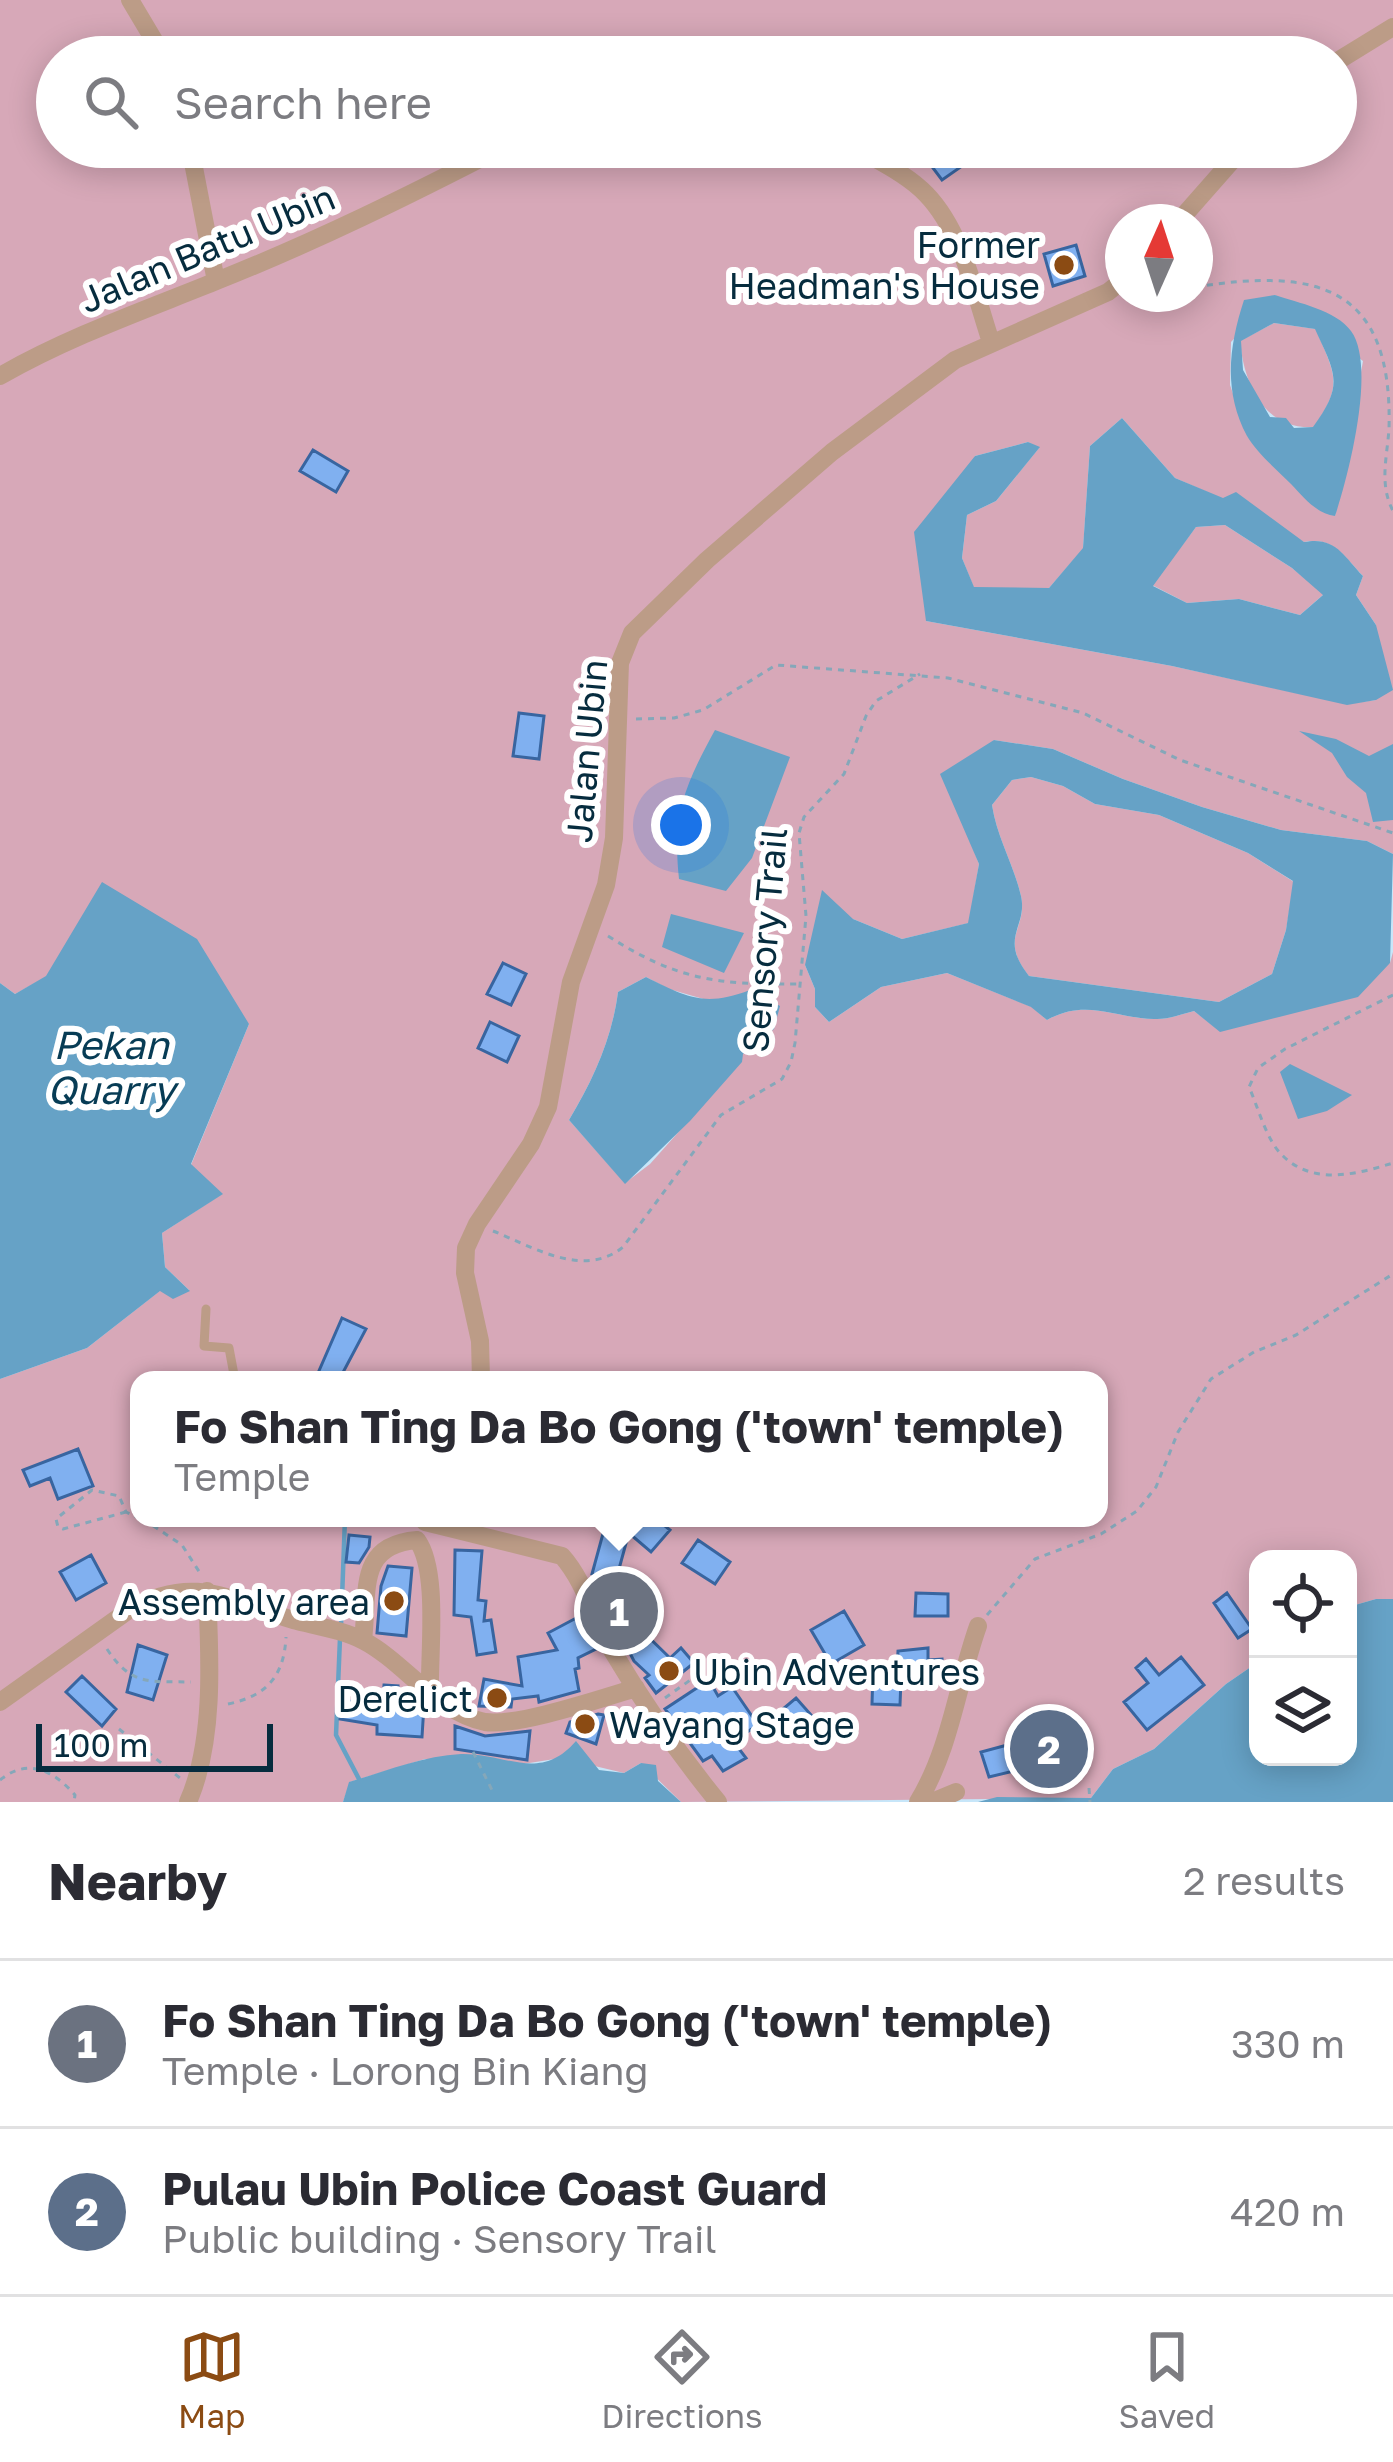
<!DOCTYPE html>
<meta charset="utf-8">
<style>
:root{--surface:#fff;--page:#f7f7f7;--text:#2b2b33;--muted:#7c7c81;--line:#e1e1e2;--accent:#8b4b13}
body{margin:0;font-family:"Golos Text",sans-serif;background:var(--page);color:var(--text)}
.controls{position:absolute;right:36px;bottom:36px;display:grid;overflow:hidden;border-radius:24px;box-shadow:0 6px 30px #0003}
.controls button{width:108px;height:108px;display:grid;place-items:center;padding:0;border:0;border-bottom:3px solid var(--line);background:var(--surface);color:var(--text);font:60px sans-serif}
.compass{position:absolute;left:1105px;top:204px;width:108px;height:108px;border-radius:50%;background:var(--surface);box-shadow:0 6px 30px #0003;rotate:3deg}
.scale{position:absolute;left:36px;bottom:30px;width:237px;box-sizing:border-box;padding-left:12px;border:6px solid #062c3e;border-top:0;font-size:33px;line-height:42px;white-space:nowrap;color:#062c3e;-webkit-text-stroke:9px #fff;paint-order:stroke}
.you{position:absolute;left:681px;top:825px;width:42px;height:42px;margin:-30px;border:9px solid #fff;border-radius:50%;background:#1a73e8;box-shadow:0 0 0 18px #1a73e833}
.badge{display:grid;place-items:center;width:78px;height:78px;border-radius:50%;background:var(--accent);color:#fff;font-size:39px;font-weight:700}
.pin{position:absolute;translate:-50% -50%;border:6px solid #fff;box-shadow:0 3px 12px #0006}
.popup{position:absolute;left:130px;top:1371px;width:978px;height:156px;box-sizing:border-box;display:grid;place-content:center;border-radius:24px;background:var(--surface);filter:drop-shadow(0 3px 9px #0005);font-size:39px;white-space:nowrap;color:var(--muted)}
.popup b{font-size:45px;color:var(--text)}
.popup::after{content:'';position:absolute;left:50%;top:100%;margin-left:-24px;border:24px solid transparent;border-top-color:var(--surface)}
.list{margin:0;padding:0;list-style:none}
h2{display:flex;justify-content:space-between;align-items:center;height:156px;margin:0;padding:0 48px;font-size:51px}
h2 small{font-size:39px;font-weight:400;color:var(--muted)}
.list li{display:grid;grid-template-columns:78px 1fr auto;gap:36px;align-items:center;box-sizing:border-box;height:168px;padding:0 48px;border-top:3px solid var(--line)}
.list b{display:block;font-size:45px;white-space:nowrap}
.list p{margin:0;font-size:39px;white-space:nowrap;color:var(--muted)}
.list em{font-size:39px;font-style:normal;color:var(--muted)}
.icon{flex:none;width:66px;height:66px;fill:none;stroke:currentColor;stroke-width:2;stroke-linecap:round;stroke-linejoin:round}
.map{position:relative;flex:none;width:1393px;height:1802px;overflow:hidden}
.search{position:absolute;background:var(--surface);box-shadow:0 6px 30px #0003;left:36px;right:36px;top:36px;height:132px;display:flex;align-items:center;gap:30px;box-sizing:border-box;padding:0 42px;border-radius:66px;color:var(--muted);font-size:45px}
.sheet{height:492px;background:var(--surface)}
nav{display:flex;justify-content:space-around;align-items:center;box-sizing:border-box;height:168px;border-top:3px solid var(--line);background:var(--surface);font-size:33px;color:var(--muted)}
nav a{display:grid;justify-items:center;gap:6px}
nav .on{color:var(--accent)}
.map>svg:first-child{display:block}
.green{fill:#d7a8b8;fill-rule:evenodd}
.water{fill:#66a2c6;fill-rule:evenodd}
.lines{fill:none;stroke-linecap:round;stroke-linejoin:round}
.stream{stroke:#66a2c6;stroke-width:4.5}
.building{fill:#80b0f0;stroke:#3865a0;stroke-width:3}
.path{stroke:#85a7b9;stroke-width:3;stroke-dasharray:6 6;stroke-linecap:butt}
.service{stroke:#bc9c87;stroke-width:9}
.minor{stroke:#bc9c87;stroke-width:18}
.poi-dot{fill:#8b4b13;stroke:#fff;stroke-width:4.5}
.labels{text-anchor:middle;dominant-baseline:central;stroke-width:12;stroke-linejoin:round;paint-order:stroke}
.poi-label{font-size:36px;fill:#062c3e;stroke:#fff;text-anchor:end}
.street-label{font-size:36px;fill:#062c3e;stroke:#fff}
.water-label{font-size:39px;font-style:italic;fill:#073c55;stroke:#fff}
</style>
<div class="map">
<svg width="1393" height="1802" viewBox="0 0 1393 1802">
<rect width="100%" height="100%" fill="#c7e6f9"/>
<!-- green -->
<path class="green" d="M0,0H1393V854L1367,841L1281,830L1202,807L1123,779L1053,749L994,740L962,820L979,864L969,923L902,939L853,919L805,965L815,989V1007L829,1022L881,987L947,973L1032,1007L1047,1020C1086,998 1114,1018 1154,1019C1167,1020 1182,1014 1194,1011L1220,1031L1390,963L1393,952V1599H1376L1348,1607V1559H1258V1662L1226,1684L1154,1749L1113,1769L1091,1798L681,1802L641,1763L624,1773L561,1758L523,1764L425,1759L350,1782L343,1802H0V1379L87,1348L161,1290H189L165,1267L162,1233L222,1194L191,1165L249,1024L46,977L15,994L0,983ZM57,57H1336V147H57ZM1123,222H1195V294H1123ZM1275,295L1363,361L1335,516L1248,437L1230,385L1231,342ZM1122,418L1175,478L1223,499L1304,542C1333,536 1344,556 1363,576L1356,595L1376,625V700L1347,704L1172,666L926,621L975,456L1028,442L1039,448L996,501L967,515L962,558L974,588H1049L1083,549L1090,446ZM646,977L669,989L717,1003L773,1029L742,1054L741,1062L650,1164L625,1183L569,1120C593,1080 612,1039 618,992ZM139,1380H1099V1518H139Z
M1274,323L1316,329C1335,376 1344,383 1314,427C1264,430 1244,384 1240,341Z
M1225,525L1292,568L1324,594L1300,615L1239,599L1187,603L1152,585L1196,527Z
M1031,777L1063,786L1095,804L1159,815L1248,853L1294,882L1286,930L1272,974L1219,1002L1029,976C998,937 1028,929 1021,896C1014,865 997,838 992,805L1012,780Z"/>
<!-- water -->
<path class="water" d="M1275,295C1298,303 1336,310 1351,331C1377,366 1348,477 1335,516C1317,514 1303,497 1291,484C1277,470 1257,453 1247,436C1223,391 1229,346 1244,300ZM1274,323L1315,329C1336,375 1344,384 1313,427L1294,428L1286,418L1270,417L1243,370L1241,341Z
M1122,418L1175,478L1223,498L1236,492L1304,542C1335,536 1343,555 1363,576L1356,595L1376,625L1393,690L1376,700L1347,705L1172,666L926,621L914,532L975,456L1028,442L1040,447L996,501L967,515L962,558L974,587L1049,588L1083,548L1090,446ZM1225,525L1292,568L1323,595L1300,615L1239,599L1187,603L1153,586L1196,527Z
M715,730L790,757L752,858L726,891L679,879C672,814 685,785 715,730Z
M1299,731L1336,739L1369,756L1393,744V820L1373,822L1366,793L1347,777L1332,753Z
M994,740L1053,749L1123,779L1202,807L1281,830L1367,841L1393,854L1390,963L1358,997L1220,1032L1194,1011C1182,1014 1167,1020 1154,1019C1114,1018 1086,998 1047,1020L1031,1007L947,973L881,987L829,1022L815,1007V989L805,965L822,890L853,919L902,939L968,923L979,864L940,774ZM1031,777L1063,786L1095,804L1159,815L1248,853L1293,881L1286,930L1272,974L1219,1002L1029,976C998,937 1028,928 1021,896C1014,865 997,838 992,805L1012,780Z
M102,882L197,939L249,1024L191,1164L223,1194L162,1233L165,1267L190,1291L173,1299L160,1291L87,1348L0,1379V983L15,994L46,976Z
M671,914L744,933L724,973L662,947Z
M646,977C688,998 705,1007 750,990L780,1006L774,1029L743,1054L742,1062L690,1121L625,1184L569,1120C593,1080 612,1039 618,992Z
M1290,1064L1352,1095L1327,1111L1298,1119L1280,1072Z
M1376,1599H1393V1802H978L997,1797L1091,1798L1113,1769L1154,1749L1226,1684L1258,1662V1757H1348V1607Z
M576,1741L599,1770L624,1773L641,1763L656,1765L658,1781L681,1802H343L349,1782C386,1771 423,1756 461,1754C506,1753 540,1783 576,1741Z"/>
<g class="lines">
<!-- stream -->
<path class="stream" d="M341,1626L345,1518
M340,1638L336,1735L359,1779"/>
</g>
<!-- building -->
<path class="building" d="M944,147H953L965,164L942,180L927,160Z
M1076,245L1085,276L1053,286L1044,254Z
M313,450L348,471L336,492L300,471Z
M519,713L544,716L539,759L513,756Z
M503,963L526,974L511,1005L487,994Z
M490,1022L519,1036L507,1062L478,1048Z
M342,1318L366,1329L339,1380H315Z
M78,1449L93,1486L58,1499L50,1478L30,1486L23,1470Z
M644,1518H655L670,1530L651,1552L630,1534Z
M607,1519L631,1525L616,1580L592,1574Z
M349,1535L370,1537L369,1547L359,1563L346,1562Z
M698,1540L730,1562L715,1584L682,1563Z
M455,1550L482,1551L478,1600L486,1601L484,1621L491,1620L496,1652L477,1655L471,1617L454,1615Z
M91,1555L106,1583L76,1600L60,1572Z
M388,1566L412,1568L406,1636L377,1633L381,1586Z
M614,1593L634,1600L628,1617L670,1658L681,1648L694,1663L656,1693L645,1678L649,1675L634,1661L608,1611Z
M916,1593L948,1594V1616H915Z
M1227,1593L1252,1629L1238,1638L1214,1603Z
M844,1611L864,1645L831,1664L811,1630Z
M580,1616L596,1649L578,1658L579,1668L575,1669L579,1691L539,1702L538,1696L512,1699L511,1707L479,1706L484,1679L522,1686L518,1657L557,1650L548,1633Z
M138,1645L167,1655L153,1700L127,1692Z
M928,1648V1660L942,1659V1679H901L900,1705L872,1704L873,1671L897,1672L898,1651Z
M1181,1657L1204,1685L1147,1730L1124,1702L1148,1683L1136,1668L1146,1659L1159,1675Z
M82,1676L116,1709L102,1726L66,1692Z
M709,1680L718,1696L732,1687L758,1725L733,1741L746,1758L723,1771L712,1756L703,1761L665,1709Z
M384,1685L398,1686L397,1700L424,1705L422,1737L377,1734V1725L340,1719L341,1702L383,1699Z
M796,1698L812,1716L787,1737L771,1719Z
M598,1714L604,1715L596,1744L566,1733L570,1722Z
M455,1726L485,1736L530,1731L527,1760L455,1749Z
M1063,1730L1071,1757L989,1777L981,1752Z"/>
<g class="lines">
<!-- path -->
<path class="path" d="M1195,287C1316,268 1393,284 1389,429C1387,458 1379,484 1393,511
M636,719L674,718L703,710L776,665L948,678L1083,713L1180,760L1393,833
M608,936C677,980 718,985 798,984
M1393,995L1285,1049L1258,1068L1249,1087C1258,1107 1267,1142 1283,1156C1314,1186 1357,1174 1393,1163
M493,1231C533,1247 584,1279 623,1247L721,1115L782,1079L791,1062L795,1043L806,916L799,833L804,817L844,774L866,716L876,701L920,674
M126,1512L63,1529L58,1527L56,1519L92,1490L119,1496L126,1512L139,1518
M143,1519L182,1545L200,1573
M987,1615L1035,1559L1101,1534L1137,1511L1156,1487L1178,1432L1211,1379L1254,1352L1296,1335L1393,1274
M107,1649C132,1687 150,1681 191,1682
M665,1698L703,1671
M228,1704C266,1696 284,1677 286,1637
M119,1729L180,1778
M473,1752L493,1792
M0,1780C28,1757 54,1771 75,1795L74,1802
M1089,1788L1090,1802"/>
<!-- service -->
<path class="service" d="M206,1309L204,1346L229,1348L235,1380"/>
<!-- minor -->
<path class="minor" d="M130,0L164,57
M1336,62L1393,27
M190,147L216,281
M855,147C878,161 907,174 926,194C962,231 975,294 991,342
M1178,222L1244,147
M0,376C70,336 145,310 219,280C317,241 410,195 503,147
M481,1380L480,1341L465,1273L466,1248L477,1224L531,1144L548,1107L571,982L606,885L614,838L620,663L632,633L707,560L832,452L955,360L1108,292L1123,280
M425,1522L562,1556C585,1582 593,1617 610,1647C642,1701 678,1753 718,1802
M417,1540C439,1570 429,1652 430,1690
M363,1640C369,1592 356,1545 417,1540
M0,1702L129,1610C195,1573 229,1600 293,1620C316,1626 343,1630 364,1641C404,1662 438,1713 485,1722C517,1727 602,1698 636,1688
M188,1802C215,1741 210,1656 207,1591
M918,1802C951,1747 957,1685 978,1626
M932,1802L956,1792"/>
</g>
<!-- markers -->
<g class="poi-dot">
<circle cx="1064" cy="265" r="12"/>
<circle cx="394" cy="1601" r="12"/>
<circle cx="669" cy="1671" r="12"/>
<circle cx="497" cy="1698" r="12"/>
<circle cx="585" cy="1724" r="12"/>
</g>
<g class="labels">
<!-- poi labels -->
<g class="poi-label">
<text x="1040" y="244">Former<tspan x="1040" dy="41">Headman's House</tspan></text>
<text x="370" y="1601">Assembly area</text>
<text x="693" y="1671" text-anchor="start">Ubin Adventures</text>
<text x="473" y="1698">Derelict</text>
<text x="609" y="1724" text-anchor="start">Wayang Stage</text>
</g>
<!-- street labels -->
<g class="street-label">
<text transform="translate(207 248) rotate(-23)">Jalan Batu Ubin</text>
<text transform="translate(586 751) rotate(-85)">Jalan Ubin</text>
<text transform="translate(764 940) rotate(-85)">Sensory Trail</text>
</g>
<!-- water labels -->
<g class="water-label">
<text x="111" y="1044">Pekan<tspan x="111" dy="45">Quarry</tspan></text>
</g>
</g>
</svg>
<div class="controls">
<button><svg class="icon" aria-label="locate" viewBox="0 0 24 24"><circle cx="12" cy="12" r="6"/><path d="M12 2v4M12 18v4M2 12h4M18 12h4"/></svg></button>
<button><svg class="icon" aria-label="layers" viewBox="0 0 24 24"><path d="M12 4l9 5-9 5-9-5zM3 14l9 5 9-5"/></svg></button>
</div>
<svg class="compass" viewBox="-18 -18 36 36"><path d="M0-13l5 13h-10z" fill="#e53935"/><path d="M0 13l5-13h-10z" fill="#7c7c81"/></svg>
<div class="scale">100 m</div>
<div class="you"></div>
<div class="pin badge" style="left:619px;top:1611px;background:#6b7280">1</div>
<div class="popup"><b>Fo Shan Ting Da Bo Gong ('town' temple)</b>Temple</div>
<div class="pin badge" style="left:1049px;top:1749px;background:#5c6f8a">2</div>
<div class="search"><svg class="icon" aria-label="search" viewBox="0 0 24 24"><circle cx="10" cy="10" r="6"/><path d="M15 15l6 6"/></svg>Search here</div>
</div>
<section class="sheet">
<h2>Nearby<small>2 results</small></h2>
<ul class="list">
<li><span class="badge" style="background:#6b7280">1</span><div><b>Fo Shan Ting Da Bo Gong ('town' temple)</b><p>Temple · Lorong Bin Kiang</p></div><em>330 m</em></li>
<li><span class="badge" style="background:#5c6f8a">2</span><div><b>Pulau Ubin Police Coast Guard</b><p>Public building · Sensory Trail</p></div><em>420 m</em></li>
</ul>
</section>
<nav>
<a class="on"><svg class="icon" aria-label="map" viewBox="0 0 24 24"><path d="M3 6l6-2 6 2 6-2v14l-6 2-6-2-6 2zM9 4v14M15 6v14"/></svg>Map</a>
<a><svg class="icon" aria-label="directions" viewBox="0 0 24 24"><path d="M12 3l9 9-9 9-9-9zM9 14v-3h6M13 9l2 2-2 2"/></svg>Directions</a>
<a><svg class="icon" aria-label="saved" viewBox="0 0 24 24"><path d="M7 4h10v16l-5-4-5 4z"/></svg>Saved</a>
</nav>
